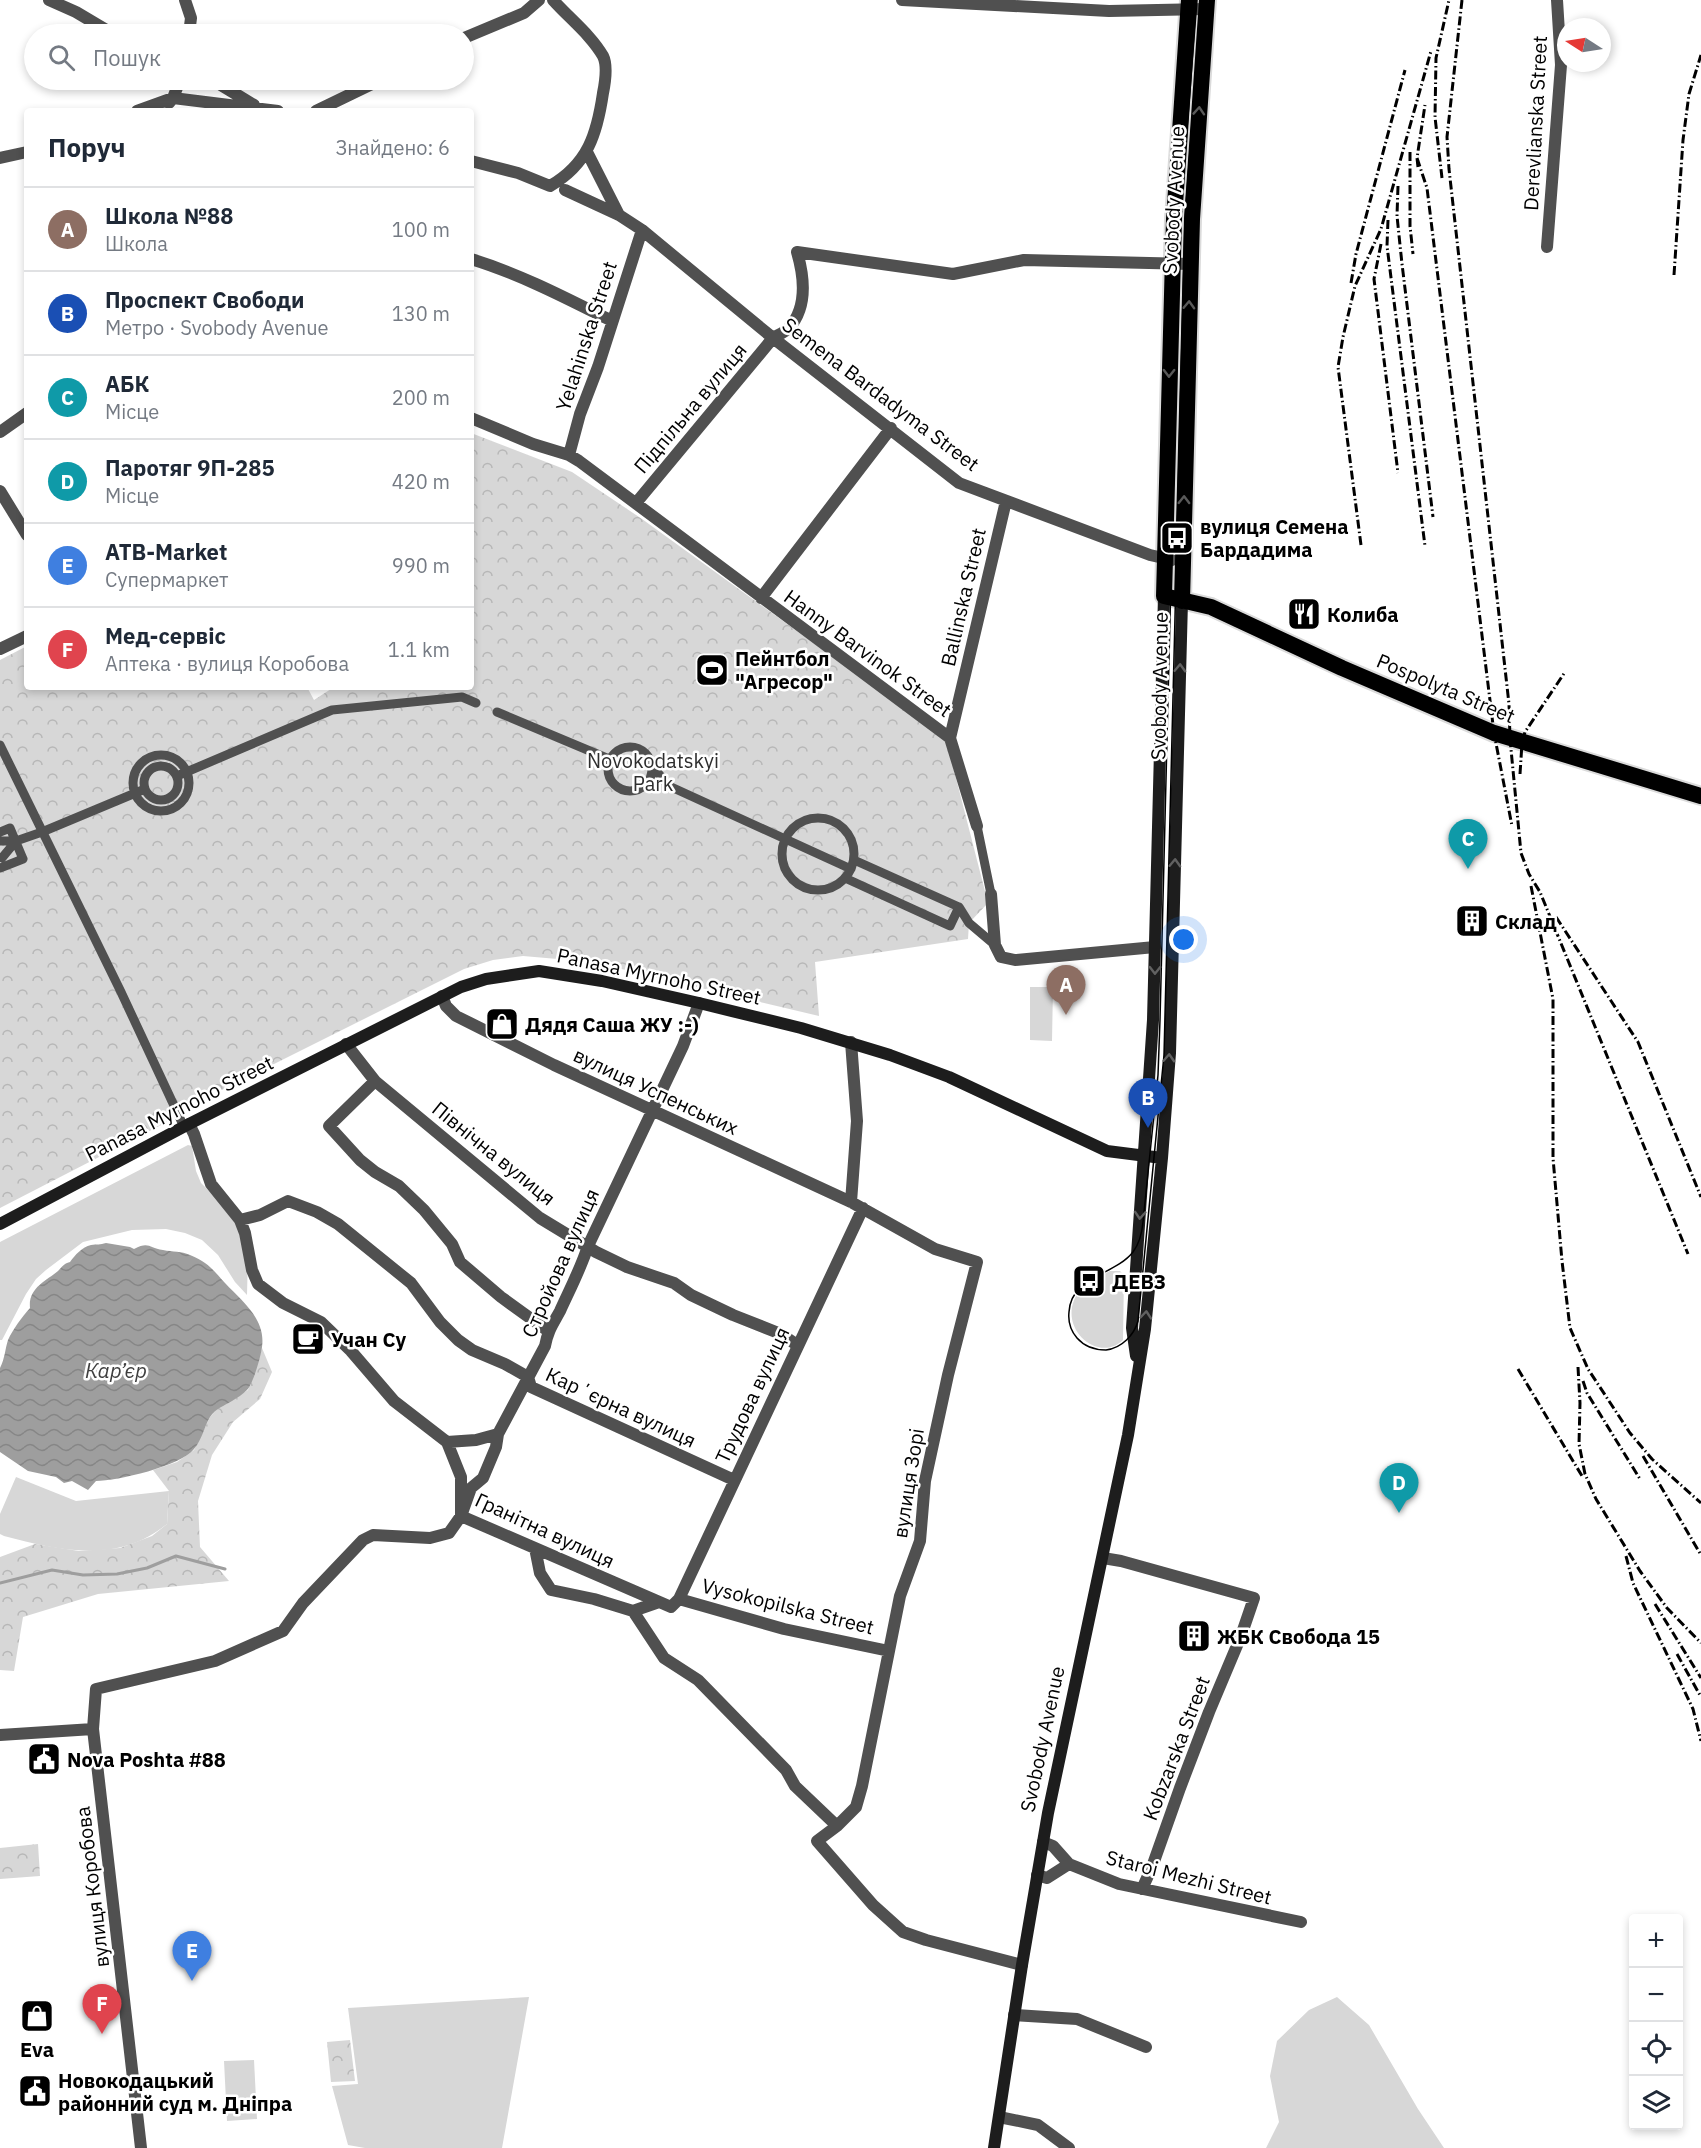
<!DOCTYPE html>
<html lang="uk">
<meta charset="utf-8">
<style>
:root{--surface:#fff;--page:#f6f6f7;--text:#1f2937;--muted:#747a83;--line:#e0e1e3;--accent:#1a73e8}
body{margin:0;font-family:"IBM Plex Sans",sans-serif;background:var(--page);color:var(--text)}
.controls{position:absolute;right:18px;bottom:18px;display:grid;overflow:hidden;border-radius:6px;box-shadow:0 3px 9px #0003}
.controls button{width:54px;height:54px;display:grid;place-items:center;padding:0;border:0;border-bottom:2px solid var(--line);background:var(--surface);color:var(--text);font:30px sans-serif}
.compass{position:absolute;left:1557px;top:18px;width:54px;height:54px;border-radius:50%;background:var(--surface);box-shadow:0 3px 9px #0003;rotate:282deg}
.you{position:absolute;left:1184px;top:940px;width:21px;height:21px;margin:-15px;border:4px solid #fff;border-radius:50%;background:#1a73e8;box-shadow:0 0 0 9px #1a73e833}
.badge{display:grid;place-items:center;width:39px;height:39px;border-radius:50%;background:var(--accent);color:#fff;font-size:20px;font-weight:700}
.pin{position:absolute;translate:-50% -50px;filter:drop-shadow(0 2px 3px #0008)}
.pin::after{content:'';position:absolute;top:32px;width:21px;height:18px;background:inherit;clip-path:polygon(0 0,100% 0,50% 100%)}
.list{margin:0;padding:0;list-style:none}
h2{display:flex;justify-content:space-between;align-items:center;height:78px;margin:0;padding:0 24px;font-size:26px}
h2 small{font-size:20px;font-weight:400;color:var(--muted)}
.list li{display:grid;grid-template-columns:39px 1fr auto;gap:18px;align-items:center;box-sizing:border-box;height:84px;padding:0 24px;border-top:2px solid var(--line)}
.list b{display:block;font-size:22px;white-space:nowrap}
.list p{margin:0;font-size:20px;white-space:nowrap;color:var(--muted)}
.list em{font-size:20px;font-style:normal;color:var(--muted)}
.icon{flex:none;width:33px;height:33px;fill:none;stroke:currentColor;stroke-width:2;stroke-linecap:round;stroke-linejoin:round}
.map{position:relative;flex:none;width:1701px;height:2148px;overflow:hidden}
.search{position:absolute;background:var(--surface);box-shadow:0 3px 9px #0003;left:24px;top:24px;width:450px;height:66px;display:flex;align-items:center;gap:15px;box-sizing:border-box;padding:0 21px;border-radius:33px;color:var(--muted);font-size:22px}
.panel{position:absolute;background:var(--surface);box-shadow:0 3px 9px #0003;left:24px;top:108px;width:450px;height:582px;border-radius:6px}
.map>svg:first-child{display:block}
.grass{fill:#d7d7d7}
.forest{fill:url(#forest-crowns)}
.water{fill:url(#water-waves)}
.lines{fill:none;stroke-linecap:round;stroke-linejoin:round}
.stream{stroke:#9e9e9e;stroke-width:3}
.trunk-casing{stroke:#dbdbdb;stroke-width:20}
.pedestrian{stroke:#505050;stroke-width:9}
.minor{stroke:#505050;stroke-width:12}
.secondary{stroke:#1d1d1d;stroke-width:12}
.trunk{stroke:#000;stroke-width:16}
.tram{stroke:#000;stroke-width:1.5}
.rail{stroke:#000;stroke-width:3;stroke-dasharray:9 3 1.5 3;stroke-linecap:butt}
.oneway{stroke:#595959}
.oneway2{stroke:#616161}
.labels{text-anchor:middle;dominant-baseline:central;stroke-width:5;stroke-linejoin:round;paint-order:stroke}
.street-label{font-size:20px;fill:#000;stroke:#fff}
.poi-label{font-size:20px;font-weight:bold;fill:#000;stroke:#fff;text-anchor:start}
.park-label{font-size:20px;fill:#2e2e2e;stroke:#fff}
.water-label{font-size:21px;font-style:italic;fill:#3f3f3f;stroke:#fff}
</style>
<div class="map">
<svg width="1701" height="2148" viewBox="0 0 1701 2148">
<defs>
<pattern id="forest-crowns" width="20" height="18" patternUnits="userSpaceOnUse" patternTransform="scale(1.5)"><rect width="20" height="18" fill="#d7d7d7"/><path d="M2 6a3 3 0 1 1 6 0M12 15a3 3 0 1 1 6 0" fill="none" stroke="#b7b7b7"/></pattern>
<pattern id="water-waves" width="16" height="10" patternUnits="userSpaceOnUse" patternTransform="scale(1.5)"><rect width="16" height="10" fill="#9e9e9e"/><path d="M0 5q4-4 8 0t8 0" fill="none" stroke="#868686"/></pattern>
</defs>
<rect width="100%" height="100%" fill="#fff"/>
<!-- grass -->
<path class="grass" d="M1030,987H1053L1052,1041L1030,1040Z
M188,1145L192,1146L196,1171L201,1183L235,1216L248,1254L247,1295L235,1282L218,1255L202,1240L185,1233L166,1229L132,1230L83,1242L46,1270L36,1279L26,1294L2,1340H0V1242Z
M1110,1271H1120L1124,1275L1123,1340C1096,1366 1051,1322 1082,1288C1088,1280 1101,1276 1110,1271Z
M16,1477L76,1501L169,1491L167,1524C118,1564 61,1551 4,1536L0,1534V1514Z
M529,1997L502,2148H365L348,2145L332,2086L358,2084L348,2008Z
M1337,1997L1369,2025L1418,2109L1444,2148H1266L1279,2122L1270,2076L1277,2041L1309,2010Z
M254,2060L257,2119L227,2121L224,2061Z"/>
<!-- forest -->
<path class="forest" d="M471,433L572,472L642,519L946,739L988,903L969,923L968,939L815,962L819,1016L592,962L523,956L493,960L464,969L222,1090L213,1089L166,1117L167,1122L0,1208V660L27,646V687H307L314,700L334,687H471Z
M262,1348L272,1372L260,1399L233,1422L212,1455L198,1501L200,1547L229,1581L98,1594L23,1617L14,1671L0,1670V1557L35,1544L79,1551L120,1548L152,1536L167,1524L169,1491L153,1470L177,1462L194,1450L210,1417L218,1408L248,1390Z
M38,1844L40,1876L0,1879V1848Z
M350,2040L355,2081L331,2082L327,2042Z"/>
<!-- water -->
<path class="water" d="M106,1243L130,1247L134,1249C149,1241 149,1248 163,1250C173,1252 181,1251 190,1255C209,1263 212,1269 225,1283C242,1301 266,1319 262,1347C261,1356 253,1384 247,1390C243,1394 237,1398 232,1401C224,1406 216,1408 210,1417C204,1427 202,1440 194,1449C181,1466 117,1481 96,1481L88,1490L72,1481L64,1483L56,1477L28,1471L0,1452V1368C5,1358 5,1349 8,1340C13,1329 22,1317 30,1308C28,1288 46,1281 58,1271C63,1266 63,1264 70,1262C75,1255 82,1247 91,1245C97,1244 100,1245 106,1243Z"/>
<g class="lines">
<!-- stream -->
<path class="stream" d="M0,1583L52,1570L83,1575L117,1574L147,1568L176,1556L225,1569"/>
<!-- trunk casing -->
<g class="trunk-casing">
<path id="trunk" d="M1189,0L1174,219L1164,596L1211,607L1342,668L1494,733L1701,796
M1182,601L1192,219L1207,0"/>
</g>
<!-- pedestrian -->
<path class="pedestrian" d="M497,712L609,759
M0,745L121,992L184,1127
M608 769a22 22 0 1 1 44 0a22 22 0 1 1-44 0Z
M133 783a28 28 0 1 1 56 0a28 28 0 1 1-56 0Z
M144 783a17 17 0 1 1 34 0a17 17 0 1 1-34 0Z
M652,766L669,786L851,869
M177,776L332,710L462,697L476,703
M782 854a36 36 0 1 1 72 0a36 36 0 1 1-72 0Z
M977,826L991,894
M0,832L10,828L23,859L0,868
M0,841H16L42,832L145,789
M2,858L16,841
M845,878L950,926L959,907L854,860
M959,907L969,923L995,945"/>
<!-- minor -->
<path class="minor" d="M49,0L76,12L113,34
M185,0L191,18L189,34
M902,0L1109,11L1206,9
M464,38L524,13L539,0
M208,80L221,85L254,105
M169,103L173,98L180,80
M137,111L173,98L278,111
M316,111L380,80
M587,152L619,215
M0,158L27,152
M471,161L518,173L550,186C588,164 597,134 603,93C605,83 608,66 603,56C591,35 569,18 553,0
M565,190L619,215L642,230L773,338L959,483L1150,555L1172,560
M1547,247L1561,65L1557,0
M471,259C520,274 566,298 612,321
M471,418L533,444L569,455L579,461L950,738L977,826
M0,432L27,413
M569,455L580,414L598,367L642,230
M0,491L27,535
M636,503L773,338C778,335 785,332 789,328C808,307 804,276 797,252L953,274L1024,260L1191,264
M761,598L891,428
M0,649L27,636
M950,738L1006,501
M991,894L995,945L1001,957L1015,960L1155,947
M442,996L446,1006L456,1016L554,1065L851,1202L935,1249L977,1262L948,1375L925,1481L920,1541L900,1596L862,1786L856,1807L837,1826L817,1841L873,1905L903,1932L926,1940L1022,1965
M851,1042L857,1121L851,1202
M346,1044L375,1081L540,1218L596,1252L627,1267L674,1283L691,1295L733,1315L781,1334L797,1345
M375,1081L329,1126L360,1160L375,1172L399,1186L424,1210L452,1244L460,1262L501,1297L548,1331
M189,1124L194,1134L211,1184L240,1220L245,1233L252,1270L258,1284L283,1303L321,1322L351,1351L394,1401L447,1442L476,1440L498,1434
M240,1220L260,1215L288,1201L317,1212L338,1224L411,1283L440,1322L458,1340L472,1350L505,1364L528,1377L531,1387L734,1480
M447,1442L461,1477V1516L671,1607L679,1599L863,1208
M535,1548L540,1573L551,1590L594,1599L633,1611L664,1658L698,1680L786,1770L795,1786L837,1826
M1103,1558L1121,1561L1254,1598L1241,1636L1209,1712L1180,1788L1152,1867L1142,1889
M679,1599L784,1629L889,1651
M633,1611L659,1602
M0,1735L93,1729
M1043,1842L1053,1846L1069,1864L1119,1884L1301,1922
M1037,1875L1047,1878L1069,1864
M1014,2015L1077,2019L1146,2047
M999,2117L1038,2125L1069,2148
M141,2148L93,1729L96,1689L215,1661L283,1631L303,1603L363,1540L373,1535L430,1538L449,1533L461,1516L471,1488L483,1478L496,1447L498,1434L545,1346C548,1330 553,1324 560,1311C570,1289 581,1268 588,1246L683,1046L699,1003"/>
<!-- secondary -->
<path class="secondary" d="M0,1224L189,1124L461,987L486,979L539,971L602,981L699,1003L801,1028L890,1055L949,1077L1107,1151L1162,1158
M1136,1356L1132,1328L1153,1020L1164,596
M994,2148L1022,1965L1048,1813L1128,1435L1145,1329L1162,1158L1170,1053L1182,601"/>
<!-- trunk -->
<use href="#trunk" class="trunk"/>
<!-- tram -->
<path class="tram" d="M1197,0L1180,219L1160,1020L1158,1075L1143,1222C1142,1233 1139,1244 1133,1252C1114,1276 1071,1276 1069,1312C1068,1321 1071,1331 1077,1338C1084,1346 1095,1350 1106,1350C1122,1348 1134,1335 1138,1321L1164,1055L1185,219L1201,0"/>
<!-- rail -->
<path class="rail" d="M1462,0L1447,137L1449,169L1509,704L1510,739L1521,853L1529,874L1540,892L1688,1254
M1410,152V226L1413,254
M1417,158L1427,188L1494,733L1512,826
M1418,167L1417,158L1425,105
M1442,178L1435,117L1436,58L1449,0
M1398,186L1397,216L1402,264L1433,517
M1388,220L1387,246L1425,546
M1381,244L1374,279L1398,473
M1674,275L1683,140L1689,94L1701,55
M1351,283L1356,254L1405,70
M1361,545L1338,367L1343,337L1355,286L1381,229L1431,51
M1520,774L1522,743L1525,732L1565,672
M1531,886L1553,999V1158L1562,1261L1570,1328L1588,1369L1630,1433L1652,1459L1701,1503
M1556,917L1638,1042L1701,1197
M1578,1367L1580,1403L1579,1444L1585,1474L1596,1499L1640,1571L1667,1608L1701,1643
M1518,1369L1582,1476
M1583,1381L1587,1393L1640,1479
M1643,1456L1701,1555
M1626,1556L1633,1583L1693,1709L1701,1741
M1655,1604L1701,1678
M1677,1654L1701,1697"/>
</g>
<!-- one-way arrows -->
<defs><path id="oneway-chevron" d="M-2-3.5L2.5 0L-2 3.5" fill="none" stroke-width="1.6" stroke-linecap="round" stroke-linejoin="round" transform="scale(1.5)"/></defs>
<g class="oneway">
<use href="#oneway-chevron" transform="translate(1199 111) rotate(-86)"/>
<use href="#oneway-chevron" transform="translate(1189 305) rotate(-88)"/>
<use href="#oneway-chevron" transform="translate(1169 373) rotate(91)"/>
<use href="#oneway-chevron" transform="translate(1184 500) rotate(-89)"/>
</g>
<g class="oneway2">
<use href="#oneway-chevron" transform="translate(1180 668) rotate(-88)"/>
<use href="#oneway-chevron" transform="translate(1175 863) rotate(-88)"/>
<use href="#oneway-chevron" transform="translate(1155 970) rotate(91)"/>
<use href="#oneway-chevron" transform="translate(1169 1058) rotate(-87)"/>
<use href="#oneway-chevron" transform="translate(1140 1215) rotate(94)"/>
<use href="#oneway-chevron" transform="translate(1146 1315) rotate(-85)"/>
</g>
<!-- icons -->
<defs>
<g id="bus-square" transform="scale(1.725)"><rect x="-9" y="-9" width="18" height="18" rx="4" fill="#000" stroke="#fff"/><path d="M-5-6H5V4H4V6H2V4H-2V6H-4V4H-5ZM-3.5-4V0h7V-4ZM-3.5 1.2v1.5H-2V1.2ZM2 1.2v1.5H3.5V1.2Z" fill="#fff"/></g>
<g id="restaurant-square" transform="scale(1.725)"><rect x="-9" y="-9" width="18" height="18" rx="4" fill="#000" stroke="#fff"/><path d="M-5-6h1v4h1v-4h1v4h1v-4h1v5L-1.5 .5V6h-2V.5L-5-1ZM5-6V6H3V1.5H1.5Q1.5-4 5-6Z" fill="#fff"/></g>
<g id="stadium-square" transform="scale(1.725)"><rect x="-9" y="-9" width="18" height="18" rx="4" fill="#000" stroke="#fff"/><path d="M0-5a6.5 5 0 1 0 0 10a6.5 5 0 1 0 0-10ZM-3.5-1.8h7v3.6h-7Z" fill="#fff"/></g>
<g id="building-square" transform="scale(1.725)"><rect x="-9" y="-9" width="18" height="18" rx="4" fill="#000" stroke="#fff"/><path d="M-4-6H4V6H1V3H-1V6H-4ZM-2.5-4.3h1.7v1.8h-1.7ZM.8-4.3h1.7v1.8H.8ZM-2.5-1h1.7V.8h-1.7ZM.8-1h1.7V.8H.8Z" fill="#fff"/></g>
<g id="shop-square" transform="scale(1.725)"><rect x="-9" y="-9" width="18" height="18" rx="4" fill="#000" stroke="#fff"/><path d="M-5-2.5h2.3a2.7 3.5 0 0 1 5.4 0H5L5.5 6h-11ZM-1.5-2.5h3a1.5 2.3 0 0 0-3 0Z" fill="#fff"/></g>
<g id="cafe-square" transform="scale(1.725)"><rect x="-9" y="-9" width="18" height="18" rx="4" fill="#000" stroke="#fff"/><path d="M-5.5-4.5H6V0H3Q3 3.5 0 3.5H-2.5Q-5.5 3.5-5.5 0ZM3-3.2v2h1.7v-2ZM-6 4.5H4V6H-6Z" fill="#fff"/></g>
<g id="civic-square" transform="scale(1.725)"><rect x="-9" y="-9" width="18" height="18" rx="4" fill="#000" stroke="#fff"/><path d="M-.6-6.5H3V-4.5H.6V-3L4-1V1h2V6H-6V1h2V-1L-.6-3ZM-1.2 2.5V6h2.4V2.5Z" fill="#fff"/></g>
</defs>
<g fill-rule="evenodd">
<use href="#bus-square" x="1177" y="538"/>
<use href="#restaurant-square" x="1304" y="614"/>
<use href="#stadium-square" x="712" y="670"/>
<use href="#building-square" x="1472" y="921"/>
<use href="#shop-square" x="502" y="1024"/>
<use href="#bus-square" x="1089" y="1281"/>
<use href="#cafe-square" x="308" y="1339"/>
<use href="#building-square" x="1194" y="1636"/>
<use href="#civic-square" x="44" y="1759"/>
<use href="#shop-square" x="37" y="2016"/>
<use href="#civic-square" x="35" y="2091"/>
</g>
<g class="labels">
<!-- street labels -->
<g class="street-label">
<text transform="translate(1535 123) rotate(-87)">Derevlianska Street</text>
<text transform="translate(1173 200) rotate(-87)">Svobody Avenue</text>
<text transform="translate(586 336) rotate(-72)">Yelahinska Street</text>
<text transform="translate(881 394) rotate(37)">Semena Bardadyma Street</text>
<text transform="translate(690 408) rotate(-50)">Підпільна вулиця</text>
<text transform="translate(963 597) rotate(-77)">Ballinska Street</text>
<text transform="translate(868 653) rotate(36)">Hanny Barvinok Street</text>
<text transform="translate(1159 686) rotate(-89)">Svobody Avenue</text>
<text transform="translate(1446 688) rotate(23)">Pospolyta Street</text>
<text transform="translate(659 976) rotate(12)">Panasa Myrnoho Street</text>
<text transform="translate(656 1091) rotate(25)">вулиця Успенських</text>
<text transform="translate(179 1108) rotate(-27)">Panasa Myrnoho Street</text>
<text transform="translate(494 1153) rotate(39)">Північна вулиця</text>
<text transform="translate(560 1263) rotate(-66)">Стройова вулиця</text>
<text transform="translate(752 1395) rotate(-65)">Трудова вулиця</text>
<text transform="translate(621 1407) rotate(25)">Карʼєрна вулиця</text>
<text transform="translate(908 1483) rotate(-81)">вулиця Зорі</text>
<text transform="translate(545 1530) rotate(25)">Гранітна вулиця</text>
<text transform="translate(788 1606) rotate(14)">Vysokopilska Street</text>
<text transform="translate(1042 1739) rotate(-78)">Svobody Avenue</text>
<text transform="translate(1176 1748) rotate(-69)">Kobzarska Street</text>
<text transform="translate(1189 1877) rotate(14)">Staroi Mezhi Street</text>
<text transform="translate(92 1887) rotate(-97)">вулиця Коробова</text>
</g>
<!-- poi labels -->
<g class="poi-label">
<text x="1200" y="526">вулиця Семена<tspan x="1200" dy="23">Бардадима</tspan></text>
<text x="1327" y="614">Колиба</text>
<text x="735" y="658">Пейнтбол<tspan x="735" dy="23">"Агресор"</tspan></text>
<text x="1495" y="921">Склад</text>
<text x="525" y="1024">Дядя Саша ЖУ :-)</text>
<text x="1112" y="1281">ДЕВЗ</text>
<text x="331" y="1339">Учан Су</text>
<text x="1217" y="1636">ЖБК Свобода 15</text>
<text x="67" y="1759">Nova Poshta #88</text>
<text x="37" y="2049" text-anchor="middle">Eva</text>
<text x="58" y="2080">Новокодацький<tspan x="58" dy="23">районний суд м. Дніпра</tspan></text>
</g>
<!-- park labels -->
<g class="park-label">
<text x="653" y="760">Novokodatskyi<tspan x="653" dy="23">Park</tspan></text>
</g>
<!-- water labels -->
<g class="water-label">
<text x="116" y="1370">Кар’єр</text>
</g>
</g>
</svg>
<div class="controls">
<button>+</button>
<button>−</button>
<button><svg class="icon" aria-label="locate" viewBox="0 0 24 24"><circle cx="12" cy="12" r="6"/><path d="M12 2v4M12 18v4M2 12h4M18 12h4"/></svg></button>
<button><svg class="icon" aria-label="layers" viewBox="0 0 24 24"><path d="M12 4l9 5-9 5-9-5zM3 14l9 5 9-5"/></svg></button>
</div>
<svg class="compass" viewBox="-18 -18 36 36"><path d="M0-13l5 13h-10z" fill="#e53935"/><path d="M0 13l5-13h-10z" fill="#747a83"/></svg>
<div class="you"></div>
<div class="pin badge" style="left:1066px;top:1015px;background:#8d6e63">A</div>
<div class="pin badge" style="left:1148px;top:1128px;background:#1a4fb4">B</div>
<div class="pin badge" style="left:1468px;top:869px;background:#0f9aa8">C</div>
<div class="pin badge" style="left:1399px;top:1513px;background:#0f9aa8">D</div>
<div class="pin badge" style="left:192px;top:1981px;background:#3f7fe0">E</div>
<div class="pin badge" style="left:102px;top:2034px;background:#e0444e">F</div>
<div class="search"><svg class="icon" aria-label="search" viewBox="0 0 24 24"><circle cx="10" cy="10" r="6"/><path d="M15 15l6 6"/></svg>Пошук</div>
<section class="panel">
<h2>Поруч<small>Знайдено: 6</small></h2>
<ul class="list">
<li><span class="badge" style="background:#8d6e63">A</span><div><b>Школа №88</b><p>Школа</p></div><em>100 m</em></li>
<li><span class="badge" style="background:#1a4fb4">B</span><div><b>Проспект Свободи</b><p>Метро · Svobody Avenue</p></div><em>130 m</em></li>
<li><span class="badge" style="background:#0f9aa8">C</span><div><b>АБК</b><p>Місце</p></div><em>200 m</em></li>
<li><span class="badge" style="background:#0f9aa8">D</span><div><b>Паротяг 9П-285</b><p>Місце</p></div><em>420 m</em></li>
<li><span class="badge" style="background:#3f7fe0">E</span><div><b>ATB-Market</b><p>Супермаркет</p></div><em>990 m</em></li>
<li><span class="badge" style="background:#e0444e">F</span><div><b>Мед-сервіс</b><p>Аптека · вулиця Коробова</p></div><em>1.1 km</em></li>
</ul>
</section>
</div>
